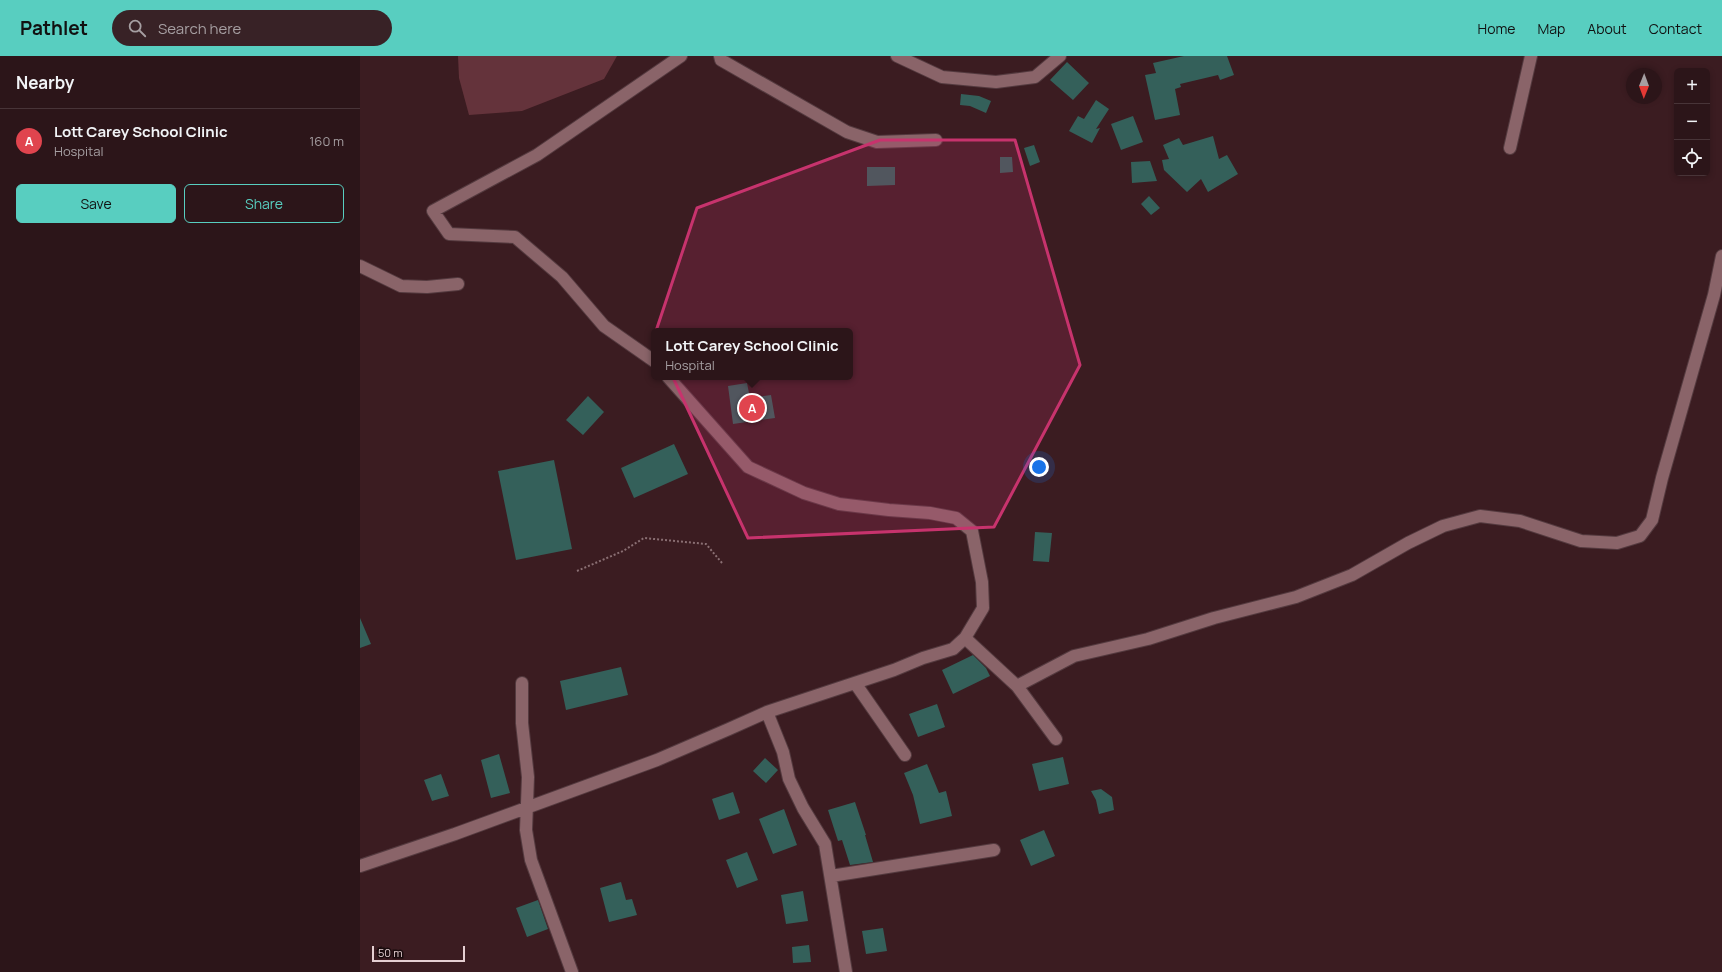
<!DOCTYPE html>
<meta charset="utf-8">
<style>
:root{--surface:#2c1519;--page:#382226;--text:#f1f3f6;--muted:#a69fa2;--line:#483438;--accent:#58cec0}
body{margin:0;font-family:Manrope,sans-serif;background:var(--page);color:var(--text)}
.controls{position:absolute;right:12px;top:12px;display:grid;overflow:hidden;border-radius:6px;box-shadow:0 2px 6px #0003}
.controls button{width:36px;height:36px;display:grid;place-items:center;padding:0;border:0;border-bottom:1px solid var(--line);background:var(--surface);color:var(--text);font:20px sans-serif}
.compass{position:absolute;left:1266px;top:12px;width:36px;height:36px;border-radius:50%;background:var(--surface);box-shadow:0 2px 6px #0003;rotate:181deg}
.scale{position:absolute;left:12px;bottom:10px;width:93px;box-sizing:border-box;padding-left:4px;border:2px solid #e5cfd2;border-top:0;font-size:11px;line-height:14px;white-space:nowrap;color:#e5cfd2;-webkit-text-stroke:3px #190b0d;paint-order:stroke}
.you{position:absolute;left:679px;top:411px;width:14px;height:14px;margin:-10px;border:3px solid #fff;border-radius:50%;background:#1a73e8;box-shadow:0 0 0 6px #1a73e833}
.badge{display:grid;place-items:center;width:26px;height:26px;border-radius:50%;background:var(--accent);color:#fff;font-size:13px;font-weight:700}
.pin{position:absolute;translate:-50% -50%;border:2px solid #fff;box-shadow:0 1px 4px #0006}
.popup{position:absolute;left:291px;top:272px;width:202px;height:52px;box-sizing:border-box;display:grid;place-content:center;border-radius:6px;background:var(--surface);filter:drop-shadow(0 1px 3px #0005);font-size:13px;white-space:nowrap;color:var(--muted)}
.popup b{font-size:15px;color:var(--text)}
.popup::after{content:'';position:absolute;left:50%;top:100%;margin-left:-8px;border:8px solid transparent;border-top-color:var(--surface)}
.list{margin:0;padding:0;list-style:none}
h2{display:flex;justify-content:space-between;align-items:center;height:52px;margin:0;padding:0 16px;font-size:17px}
h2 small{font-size:13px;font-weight:400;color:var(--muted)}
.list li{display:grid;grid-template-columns:26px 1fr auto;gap:12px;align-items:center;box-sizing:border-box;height:64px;padding:0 16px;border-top:1px solid var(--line)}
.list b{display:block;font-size:15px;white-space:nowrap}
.list p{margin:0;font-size:13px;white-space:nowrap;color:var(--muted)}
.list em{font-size:13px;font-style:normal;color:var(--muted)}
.actions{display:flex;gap:8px;padding:12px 16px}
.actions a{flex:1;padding:9px 0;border:1px solid var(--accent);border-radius:6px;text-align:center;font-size:14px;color:var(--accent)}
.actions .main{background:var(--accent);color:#111}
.icon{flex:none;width:22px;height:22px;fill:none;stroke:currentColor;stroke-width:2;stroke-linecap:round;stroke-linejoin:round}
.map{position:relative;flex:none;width:1362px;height:916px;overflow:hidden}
header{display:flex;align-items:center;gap:24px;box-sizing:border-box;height:56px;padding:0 20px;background:var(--accent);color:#111}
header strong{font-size:19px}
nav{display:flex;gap:22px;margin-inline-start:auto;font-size:14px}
.search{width:280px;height:36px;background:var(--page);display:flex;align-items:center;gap:10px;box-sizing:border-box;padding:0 14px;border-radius:22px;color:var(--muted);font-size:15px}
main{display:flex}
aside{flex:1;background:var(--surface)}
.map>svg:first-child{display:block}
.green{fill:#64333b}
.building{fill:#34605a}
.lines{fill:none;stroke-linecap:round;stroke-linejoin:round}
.minor-casing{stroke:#543a3f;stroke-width:14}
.path{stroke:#8a6f73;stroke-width:2;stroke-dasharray:2 2;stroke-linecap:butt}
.minor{stroke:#8a6469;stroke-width:12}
.marked{fill:#c7336d;fill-opacity:0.2;stroke:#c7336d;stroke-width:3;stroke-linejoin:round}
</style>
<header>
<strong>Pathlet</strong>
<div class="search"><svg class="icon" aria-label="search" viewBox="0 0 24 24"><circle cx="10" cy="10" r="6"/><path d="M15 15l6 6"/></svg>Search here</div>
<nav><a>Home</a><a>Map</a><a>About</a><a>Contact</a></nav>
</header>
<main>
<aside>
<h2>Nearby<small></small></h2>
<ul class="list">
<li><span class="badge" style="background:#e0444e">A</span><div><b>Lott Carey School Clinic</b><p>Hospital</p></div><em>160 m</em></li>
</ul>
<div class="actions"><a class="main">Save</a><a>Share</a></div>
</aside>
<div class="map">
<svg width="1362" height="916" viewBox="0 0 1362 916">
<rect width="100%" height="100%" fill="#3b1c21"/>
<!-- green -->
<path class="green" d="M98,0H257L244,23L162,55L109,59L99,22Z"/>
<!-- building -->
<path class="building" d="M824,0H867L874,19L860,24L858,19L820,28L821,31L815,33L820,59L795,64L785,19L796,17L793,7Z
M707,6L729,27L713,44L690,24Z
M601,38L619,40L631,45L626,57L610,50L600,49Z
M736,44L749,53L736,73L740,72L732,87L709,75L718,60L724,63Z
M773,60L783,86L761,94L751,68Z
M853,80L859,103L867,99L878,118L848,136L841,123L827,136L804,114L802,104L809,103L803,89L819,82L823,89Z
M674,89L680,106L670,110L664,92Z
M640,101H652L653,116L640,117Z
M790,105L797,125L772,127L771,106Z
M507,111H535V129L507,130Z
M789,140L800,152L791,159L781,148Z
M387,327L390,342L411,339L415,362L373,368L368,330Z
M228,340L244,356L223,379L206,364Z
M314,388L328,418L274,442L261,412Z
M194,404L212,493L156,504L138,415Z
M675,476L692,477L689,506L673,505Z
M0,562L11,588L0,592Z
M613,599L626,612L630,620L593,638L582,614Z
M261,611L268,639L206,654L200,625Z
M577,648L585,671L558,681L549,658Z
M139,698L150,737L131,742L121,704Z
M703,701L709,728L679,735L672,708Z
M405,702L418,714L406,727L393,715Z
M567,708L579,737L586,735L592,760L560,768L553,739L544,717Z
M81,718L89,740L72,745L64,724Z
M741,733L752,741L754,754L739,758L736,744L731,735Z
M373,736L380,757L359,764L352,743Z
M495,746L506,779H505L513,806L490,809L482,784L478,785L468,754Z
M424,753L437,789L413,798L399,763Z
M684,774L695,800L671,810L660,784Z
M387,796L398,824L377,832L366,804Z
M261,826L266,844L272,843L277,859L249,866L240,832Z
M443,835L448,865L426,868L421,839Z
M178,844L188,873L167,881L156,852Z
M523,872L527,895L506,898L502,875Z
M449,889L451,906L433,907L432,891Z"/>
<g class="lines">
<!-- minor casing -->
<g class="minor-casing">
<path id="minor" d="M360,0L361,4L487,76L517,86L576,84
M537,0L582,21L636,26L675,21L700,0
M1150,92L1171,0
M0,210L41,230L67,231L98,228
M294,305L244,270L202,221L155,181L89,178L73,155L177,99L321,0
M605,582L657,630L696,683
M162,627V667L168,721L166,774L171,804L212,916
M495,627L545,699
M657,630L714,600L788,583L854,562L936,541L992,519L1048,487L1083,470L1120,460L1160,465L1221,485L1257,487L1280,480L1292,464L1302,422L1354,239L1362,200
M407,656L423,696L429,723L443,752L465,788L486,916
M0,810L95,778L297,704L369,673L407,656L534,614L563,602L593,593L605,582L623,552L622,526L612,475L596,462L570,457L529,454L479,448L444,437L388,411L308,321
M471,820L634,794"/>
</g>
<!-- path -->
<path class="path" d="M217,515L263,495L284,482L346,488L362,507"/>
<!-- minor -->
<use href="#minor" class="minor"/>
</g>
<!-- marked area -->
<path class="marked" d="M520,84H655L720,309L634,471L388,482L294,281L337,152Z"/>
</svg>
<div class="controls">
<button>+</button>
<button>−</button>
<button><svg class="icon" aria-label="locate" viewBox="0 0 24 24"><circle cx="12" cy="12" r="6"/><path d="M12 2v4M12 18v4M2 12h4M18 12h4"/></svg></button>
</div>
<svg class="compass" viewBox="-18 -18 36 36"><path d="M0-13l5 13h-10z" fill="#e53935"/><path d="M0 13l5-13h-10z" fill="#a69fa2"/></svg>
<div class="scale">50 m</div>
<div class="you"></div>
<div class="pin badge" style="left:392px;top:352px;background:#e0444e">A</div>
<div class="popup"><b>Lott Carey School Clinic</b>Hospital</div>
</div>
</main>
